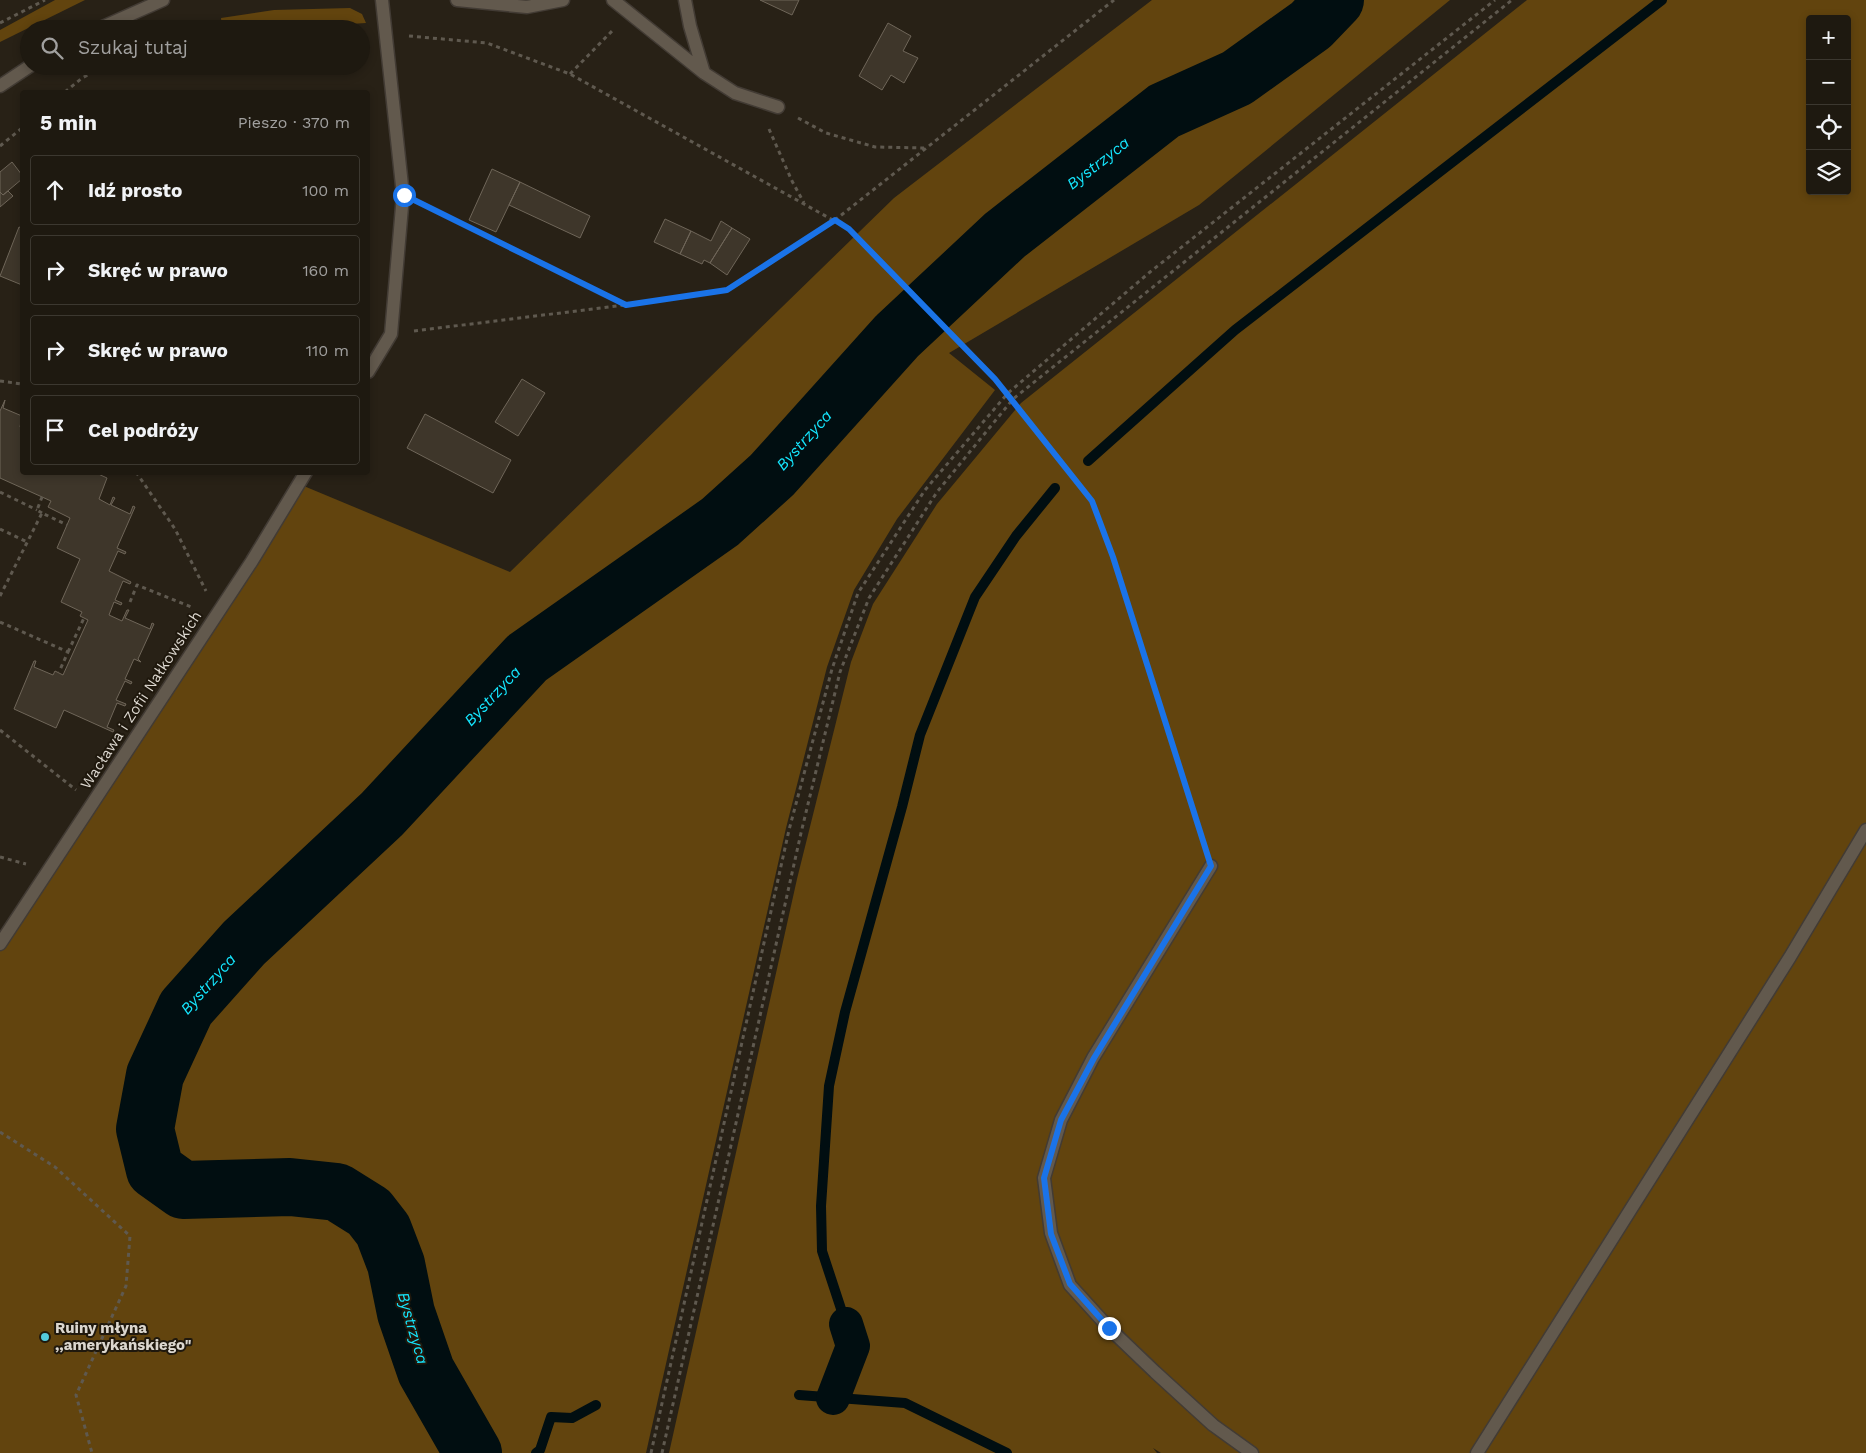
<!DOCTYPE html>
<html lang="pl">
<meta charset="utf-8">
<style>
:root{--surface:#1e1910;--page:#262219;--text:#f1f3f6;--muted:#a1a09f;--line:#3c3830}
body{margin:0;font-family:"Work Sans",sans-serif;background:var(--page);color:var(--text)}
.controls{position:absolute;right:15px;top:15px;display:grid;overflow:hidden;border-radius:5px;box-shadow:0 2px 8px #0003}
.controls button{width:45px;height:45px;display:grid;place-items:center;padding:0;border:0;border-bottom:1px solid var(--line);background:var(--surface);color:var(--text);font:25px sans-serif}
.stop{position:absolute;width:15px;height:15px;margin:-11px;border:4px solid #1a73e8;border-radius:50%;background:#fff}
.stop.end{background:#1a73e8;border-color:#fff;box-shadow:0 1px 5px #0008}
.list{margin:0;padding:0;list-style:none}
h2{display:flex;justify-content:space-between;align-items:center;height:65px;margin:0;padding:0 20px;font-size:21px}
h2 small{font-size:16px;font-weight:400;color:var(--muted)}
.list li{display:grid;grid-template-columns:32px 1fr auto;gap:15px;align-items:center;box-sizing:border-box;height:70px;margin:0 10px 10px;padding:0 10px;border:1px solid var(--line);border-radius:5px}
.list b{display:block;font-size:19px;white-space:nowrap}
.list em{font-size:16px;font-style:normal;color:var(--muted)}
.icon{flex:none;width:28px;height:28px;fill:none;stroke:currentColor;stroke-width:2;stroke-linecap:round;stroke-linejoin:round}
.map{position:relative;flex:none;width:1866px;height:1453px;overflow:hidden}
.search{position:absolute;background:var(--surface);box-shadow:0 2px 8px #0003;left:20px;top:20px;width:350px;height:55px;display:flex;align-items:center;gap:12px;box-sizing:border-box;padding:0 18px;border-radius:28px;color:var(--muted);font-size:19px}
.panel{position:absolute;background:var(--surface);box-shadow:0 2px 8px #0003;left:20px;top:90px;width:350px;height:385px;border-radius:5px}
.map>svg:first-child{display:block}
.green{fill:#62440e;fill-rule:evenodd}
.lines{fill:none;stroke-linecap:round;stroke-linejoin:round}
.stream{stroke:#010e11;stroke-width:10}
.canal{stroke:#010e11;stroke-width:34}
.river{stroke:#010e11;stroke-width:58}
.building{fill:#3e362a;stroke:#6f6659}
.service-casing{stroke:#423b34;stroke-width:15}
.minor-casing{stroke:#423b34;stroke-width:15}
.tertiary-casing{stroke:#423b34;stroke-width:15}
.path{stroke:#5f594f;stroke-width:3;stroke-dasharray:4 4;stroke-linecap:butt}
.service{stroke:#62594d;stroke-width:12}
.minor{stroke:#62594d;stroke-width:12}
.tertiary{stroke:#62594d;stroke-width:12}
.route{stroke:#1a73e8;stroke-width:6}
.poi-dot{fill:#53cadc;stroke:#1f180d;stroke-width:2}
.labels{text-anchor:middle;dominant-baseline:central;stroke-width:4;stroke-linejoin:round;paint-order:stroke}
.street-label{font-size:15px;fill:#dcd7cf;stroke:#1f180d}
.poi-label{font-size:15px;font-weight:bold;fill:#dcd7cf;stroke:#1f180d;text-anchor:start}
.water-label{font-size:16px;font-style:italic;fill:#15e6fe;stroke:#1f180d}
</style>
<div class="map">
<svg width="1866" height="1453" viewBox="0 0 1866 1453">
<rect width="100%" height="100%" fill="#282116"/>
<!-- green -->
<path class="green" d="M55,0H85L0,42V30Z
M1152,0H1450L1199,205L949,353L995,390L897,519L854,590L827,667L786,828L646,1453H0V938L299,484L510,572L894,198Z
M1527,0H1866V1453H1161L1153,1448L1157,1453H669L797,879L851,662L873,604L937,504L1021,403ZM1810,19H1847V191H1810Z
M350,8L362,14L366,23L271,29H222L221,18L274,10Z"/>
<g class="lines">
<!-- stream -->
<path class="stream" d="M1088,461L1235,330L1662,0
M846,1324L822,1251L821,1206L829,1086L845,1012L902,807L920,735L975,597L1016,536L1055,488
M799,1395L905,1403L1007,1453
M536,1453L540,1450L551,1417L572,1418L596,1405"/>
<!-- canal -->
<path class="canal" d="M833,1398L853,1346L846,1324"/>
<!-- river -->
<path class="river" id="s1" d="M473,1453L426,1371L406,1313L396,1264L383,1230L369,1212L337,1192L290,1187L183,1190L155,1170L145,1129L155,1075L186,1008L244,943L382,814L527,658L720,522L772,475L897,336L1005,235L1164,111L1237,78L1311,25L1335,0"/>
</g>
<!-- building -->
<path class="building" d="M760,0H799L792,15Z
M888,23L911,36L903,51L918,58L904,83L891,75L882,90L859,76Z
M12,162L22,175V179L3,195L0,192V172Z
M492,169L520,182L496,232L469,220Z
M520,182L590,216L580,238L509,205Z
M8,191L13,196L0,207V192L3,195Z
M665,219L691,231L680,254L654,242Z
M721,221L732,228L710,263L704,260L702,264L680,254L691,231L711,241Z
M19,227L22,228V285L0,276Z
M732,228L750,239L727,275L710,263Z
M522,379L545,393L518,436L495,422Z
M5,400L3,408L22,416L20,427L22,428V472H94L107,478L99,499L110,505L113,497L115,498L111,505L130,514L133,506L135,507L117,548L126,552L125,554L118,551L109,571L131,582L130,584L123,581L115,600L122,603L121,605L114,602L109,615L122,621L127,610H129L125,618L150,629L152,623L154,624L138,659L141,662L134,659L125,679L132,682L131,684L125,681L116,700L126,704L125,706L117,703L107,727L114,730L113,732L64,710L56,728L14,709L34,661H36L34,667L53,675L55,671L63,675L88,620L80,616L82,612L61,602L80,559L57,548L70,518L48,507L51,501L0,478V411Z
M425,414L511,460L493,493L407,448Z"/>
<g class="lines">
<!-- service casing -->
<g class="service-casing">
<path id="service" d="M613,0L704,73L735,93L778,107
M685,0L690,26L704,73
M1211,866L1093,1058L1061,1120L1044,1178L1051,1233L1070,1285L1109,1328L1155,1372L1213,1425L1252,1453
M0,944L252,561L306,472
M1477,1453L1790,957L1866,830"/>
</g>
<!-- minor casing -->
<g class="minor-casing">
<path id="minor" d="M368,372L391,334L403,195L382,0"/>
</g>
<!-- tertiary casing -->
<g class="tertiary-casing">
<path id="tertiary" d="M457,0L527,7L563,0
M98,29L163,0
M0,86L30,66"/>
</g>
<!-- path -->
<path class="path" d="M0,23L45,0
M339,29H348
M409,36L487,43L570,74L849,229L995,379L1092,501L1113,557L1204,846
M570,74L613,30
M65,92L82,78L105,66
M798,118L826,133L875,147L924,148
M769,129L792,181L804,203
M0,146L22,128
M424,205L625,305L727,290L835,220L1114,0
M414,331L625,305
M0,381L22,384
M136,472L175,529L206,591
M0,492L37,510
M42,513L37,510L42,497
M0,529L27,542
M0,596L42,513L67,525
M130,602L137,585L194,608
M0,622L68,652L59,672
M68,652L84,618
M0,730L76,790
M0,857L26,864
M0,1132L55,1167L130,1236L126,1286L76,1395L92,1453
M651,1453L789,830L832,669L858,593L925,490L1008,393L1150,272L1495,0
M662,1453L801,833L840,672L869,598L937,492L1013,399L1512,0"/>
<!-- service -->
<use href="#service" class="service"/>
<!-- minor -->
<use href="#minor" class="minor"/>
<!-- tertiary -->
<use href="#tertiary" class="tertiary"/>
</g>
<g class="lines">
<!-- route -->
<path class="route" d="M404,195L626,305L727,290L835,220L849,229L995,379L1092,501L1113,557L1211,866L1094,1058L1061,1120L1044,1178L1051,1234L1070,1284L1109,1328"/>
</g>
<!-- markers -->
<circle class="poi-dot" cx="45" cy="1337" r="5"/>
<g class="labels">
<!-- street labels -->
<g class="street-label">
<text transform="translate(141 700) rotate(-57)">Wacława i Zofii Nałkowskich</text>
</g>
<!-- poi labels -->
<g class="poi-label">
<text x="55" y="1328">Ruiny młyna<tspan x="55" dy="17">,,amerykańskiego"</tspan></text>
</g>
<!-- water labels -->
<g class="water-label">
<text stroke="none"><textPath href="#s1" startOffset="1910">Bystrzyca</textPath></text>
<text stroke="none"><textPath href="#s1" startOffset="1505">Bystrzyca</textPath></text>
<text stroke="none"><textPath href="#s1" startOffset="1100">Bystrzyca</textPath></text>
<text stroke="none"><textPath href="#s1" startOffset="695">Bystrzyca</textPath></text>
<text transform="translate(413 1328) rotate(74)">Bystrzyca</text>
</g>
</g>
</svg>
<div class="controls">
<button>+</button>
<button>−</button>
<button><svg class="icon" aria-label="locate" viewBox="0 0 24 24"><circle cx="12" cy="12" r="6"/><path d="M12 2v4M12 18v4M2 12h4M18 12h4"/></svg></button>
<button><svg class="icon" aria-label="layers" viewBox="0 0 24 24"><path d="M12 4l9 5-9 5-9-5zM3 14l9 5 9-5"/></svg></button>
</div>
<div class="stop" style="left:404px;top:195px"></div>
<div class="stop end" style="left:1109px;top:1328px"></div>
<div class="search"><svg class="icon" aria-label="search" viewBox="0 0 24 24"><circle cx="10" cy="10" r="6"/><path d="M15 15l6 6"/></svg>Szukaj tutaj</div>
<section class="panel">
<h2>5 min<small>Pieszo · 370 m</small></h2>
<ul class="list">
<li><svg class="icon" aria-label="ahead" viewBox="0 0 24 24"><path d="M12 20V5M6 11l6-6 6 6"/></svg><div><b>Idź prosto</b></div><em>100 m</em></li>
<li><svg class="icon" aria-label="right" viewBox="0 0 24 24"><path d="M7 20v-9h11M14 6l5 5-5 5"/></svg><div><b>Skręć w prawo</b></div><em>160 m</em></li>
<li><svg class="icon" aria-label="right" viewBox="0 0 24 24"><path d="M7 20v-9h11M14 6l5 5-5 5"/></svg><div><b>Skręć w prawo</b></div><em>110 m</em></li>
<li><svg class="icon" aria-label="arrive" viewBox="0 0 24 24"><path d="M6 21V4h12l-3 4 3 4H6"/></svg><div><b>Cel podróży</b></div></li>
</ul>
</section>
</div>
